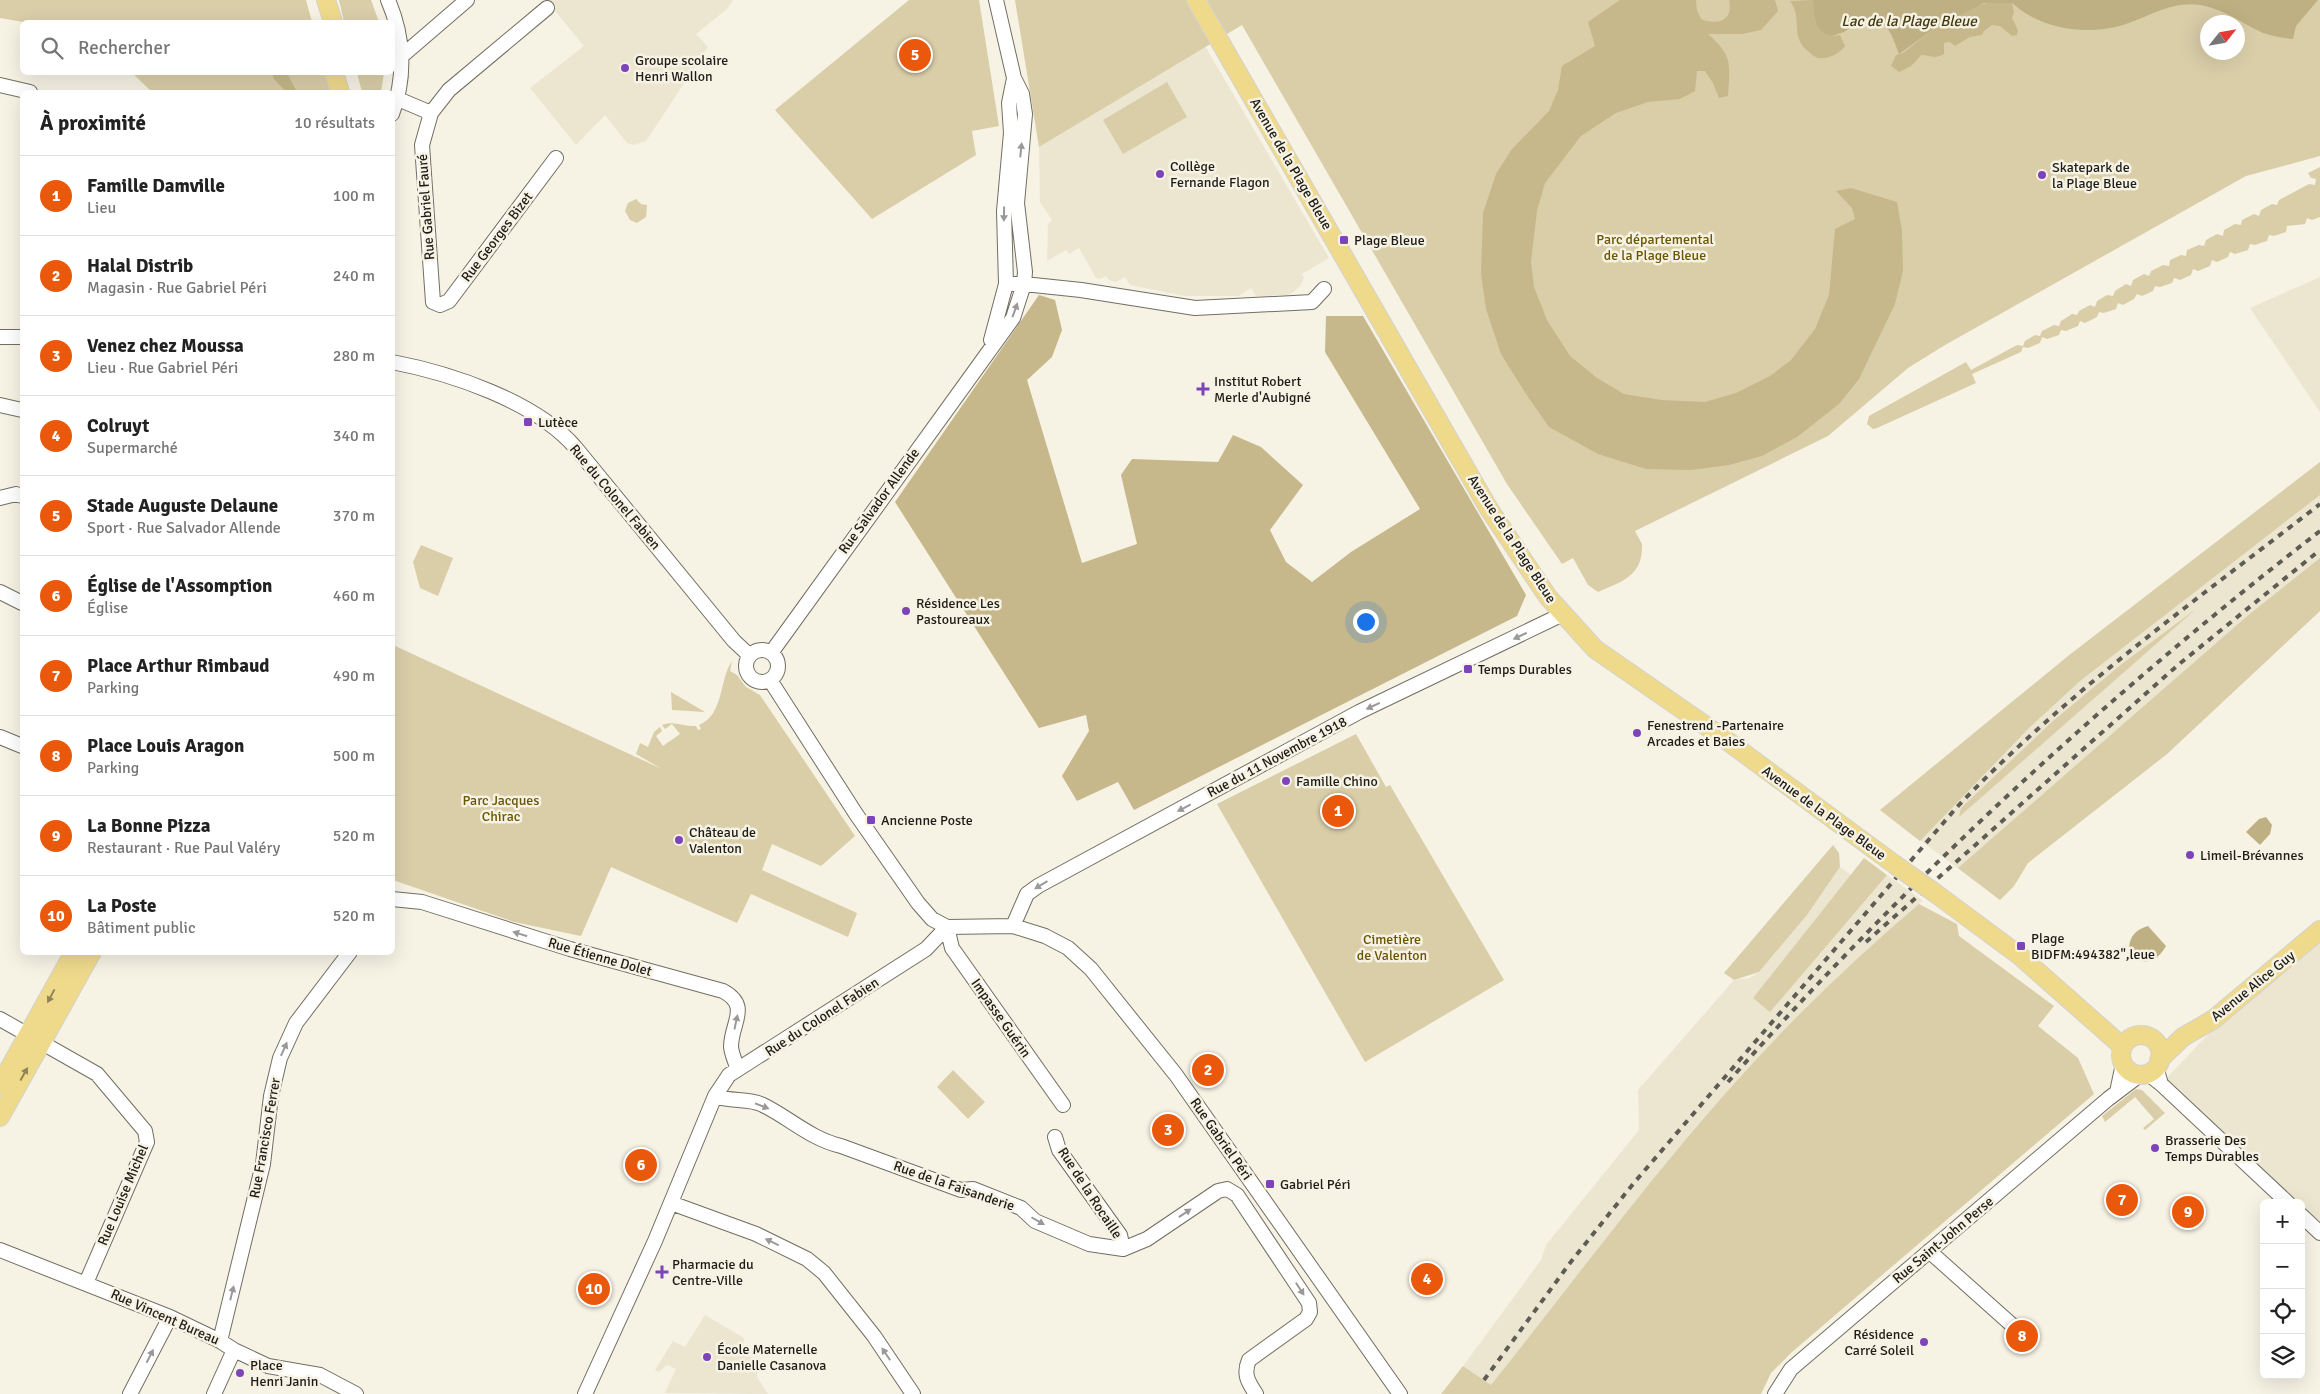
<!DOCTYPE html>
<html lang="fr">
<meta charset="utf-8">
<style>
:root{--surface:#fff;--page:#f2f2f2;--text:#222;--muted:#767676;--line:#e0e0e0;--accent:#ea580c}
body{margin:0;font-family:Signika,sans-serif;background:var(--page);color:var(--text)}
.controls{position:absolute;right:15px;bottom:15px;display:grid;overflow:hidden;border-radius:8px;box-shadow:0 5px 20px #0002}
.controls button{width:45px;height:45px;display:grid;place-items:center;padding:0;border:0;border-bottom:1px solid var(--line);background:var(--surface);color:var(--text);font:25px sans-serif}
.compass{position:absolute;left:2200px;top:15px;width:45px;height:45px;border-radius:50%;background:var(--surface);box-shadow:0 5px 20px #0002;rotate:59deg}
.you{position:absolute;left:1365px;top:621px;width:18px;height:18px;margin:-12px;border:4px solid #fff;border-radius:50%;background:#1a73e8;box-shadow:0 0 0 8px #1a73e833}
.badge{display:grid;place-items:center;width:32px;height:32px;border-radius:50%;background:var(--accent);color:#fff;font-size:16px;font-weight:700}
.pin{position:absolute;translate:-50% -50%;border:2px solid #fff;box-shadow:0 1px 5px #0006}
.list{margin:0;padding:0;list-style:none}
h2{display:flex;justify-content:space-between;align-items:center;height:65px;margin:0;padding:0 20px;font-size:21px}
h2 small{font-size:16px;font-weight:400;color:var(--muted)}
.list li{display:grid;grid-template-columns:32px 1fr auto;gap:15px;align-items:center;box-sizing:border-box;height:80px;padding:0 20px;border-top:1px solid var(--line)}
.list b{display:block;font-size:19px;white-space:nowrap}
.list p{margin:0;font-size:16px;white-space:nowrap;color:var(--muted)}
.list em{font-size:16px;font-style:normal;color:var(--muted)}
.icon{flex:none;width:28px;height:28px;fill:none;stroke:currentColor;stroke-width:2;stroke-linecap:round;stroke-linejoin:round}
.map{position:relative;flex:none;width:2320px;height:1394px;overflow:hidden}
.search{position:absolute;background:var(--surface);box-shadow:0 5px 20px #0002;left:20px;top:20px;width:375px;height:55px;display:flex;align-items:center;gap:12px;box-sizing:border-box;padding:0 18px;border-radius:8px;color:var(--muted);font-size:19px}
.panel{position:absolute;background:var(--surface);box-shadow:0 5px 20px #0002;left:20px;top:90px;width:375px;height:865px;border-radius:8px}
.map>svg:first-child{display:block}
.built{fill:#ece6d1}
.green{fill:#dacea9;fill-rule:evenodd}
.forest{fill:#c6b88a}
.water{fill:#beb082}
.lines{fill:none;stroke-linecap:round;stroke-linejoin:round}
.minor-casing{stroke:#726e62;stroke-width:16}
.major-casing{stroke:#d2d2d1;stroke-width:20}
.minor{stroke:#fff;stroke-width:14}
.major{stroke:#efda8c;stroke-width:18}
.rail{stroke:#5e5c54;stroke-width:4;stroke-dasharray:6 6;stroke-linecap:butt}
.major-bridge-casing{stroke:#d2d2d1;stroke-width:20;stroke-linecap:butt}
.major-bridge{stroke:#efda8c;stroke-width:18}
.oneway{fill:#9a9997}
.oneway2{fill:#918457}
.poi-dot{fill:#7d44ba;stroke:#f6f2e4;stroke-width:2}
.labels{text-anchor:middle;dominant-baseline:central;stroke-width:5;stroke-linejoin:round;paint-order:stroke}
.poi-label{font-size:14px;fill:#1e1c17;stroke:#f6f2e4;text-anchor:start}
.street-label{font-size:14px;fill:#1e1c17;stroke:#f6f2e4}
.park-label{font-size:14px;fill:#6a5500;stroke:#f6f2e4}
.water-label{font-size:15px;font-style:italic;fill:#443913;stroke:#f6f2e4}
</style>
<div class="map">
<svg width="2320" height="1394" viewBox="0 0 2320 1394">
<rect width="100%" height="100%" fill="#f6f2e4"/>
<!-- built -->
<path class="built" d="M546,0H733L727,9L696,34L708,47L646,141L634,145L627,143L605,115L576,145L530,88L584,46Z
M1205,46L1329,258L1302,274L1304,278L1300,286L1292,293L1287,295L1256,296L1251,288L1239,296H1185L1130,285L1125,277L1116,282L1109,280L1106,276L1100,279L1096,278L1079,248L1069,254L1066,250L1047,261L1048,224L1052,220L1040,202L1039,147Z
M2320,277V412L2250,308Z
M2320,462V611L2167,754L2028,863L2014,886L2000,900L1880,810L2157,588Z
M1840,867L1851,875L1859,892L1867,898L1887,875L1923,901L1919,904L1923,906L1503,1394L1463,1366L1541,1260L1546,1245L1639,1130L1638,1090L1734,980L1750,978L1759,972L1807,915Z
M2320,930V1227L2301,1210V1203H2294L2161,1084L2251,989Z
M705,1315L744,1338L743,1353L758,1361L757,1377L768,1394L665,1393L676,1369L667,1365L659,1372L655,1370L673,1341L685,1347Z"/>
<!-- green -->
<path class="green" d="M0,0H306L312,22H23L0,18Z
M339,0H371L379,22H344Z
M909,0H979L999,126L972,131L976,155L872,219L775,110Z
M1015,0H2320V156L2246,176L1945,345L1908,368L1828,436L1635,531L1642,544C1643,576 1623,581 1598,592L1588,585L1573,558L1562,564L1507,484L1242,25L1039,147ZM2208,22H2238V52H2208Z
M132,73H325L330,92H152Z
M357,73H384L381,92H362Z
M1167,82L1187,117L1123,154L1103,120Z
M2320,167V217L2312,220L2307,218L2305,224L2287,226L2286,232L2274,236L2269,235L2267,241L2255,245L2250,244L2248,250L2235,254L2230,252L2228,257L2217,262L2212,260L2210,266L2198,271L2193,269L2191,275L2180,280L2174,278L2172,283L2160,287L2155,286L2153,291L2142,296L2137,294L2134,299L2123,305L2118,303L2116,309L2104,313L2099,312L2097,317L2085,323L2080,321L2078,326L2066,331L2061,330L2059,335L2047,339L2042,337L2040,343L2028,348L2023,347L2021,352L1972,374L1976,383L1877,428L1873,429L1867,424L1869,416L1966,362L1971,370L2017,345L2023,346L2025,341L2035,335L2040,336L2042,331L2054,325L2059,326L2061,321L2072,314L2077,315L2079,311L2090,305L2095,307L2097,301L2107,295L2113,296L2115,291L2126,284L2131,286L2133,280L2144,274L2149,276L2151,271L2163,265L2169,266L2170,260L2181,255L2186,256L2187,250L2199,245L2204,246L2206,240L2217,234L2223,236L2224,230L2235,224L2241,225L2242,220L2254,214L2259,216L2261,210L2272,204L2277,205L2279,200L2309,184L2315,185L2316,179L2311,178L2308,173Z
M636,199L641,204L647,205L646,217L637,223L630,220L625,211L628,203Z
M2320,462V495L2080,681L2029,728L1920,841L1880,810L2068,656Z
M421,545L453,558L438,596L420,588L413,562Z
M2320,558V611L2167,754L2028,863L2014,886L2000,900L1958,868L2246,617Z
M2196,609L1959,817L1961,808L2053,721L2123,663Z
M393,645L662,769L636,754L640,743L648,747L654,732L660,727L662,731L656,736L663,746L680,734L672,724L665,729L662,725C674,720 684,727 696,726L698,730L701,729L699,725C724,715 719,680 732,661L730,671L737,675L746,687L760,695L855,836L821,866L772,844L762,870L857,913L848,937L751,894L737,923L611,867L581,936L514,922L393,880Z
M671,692L705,712L672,710Z
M1356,734L1386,787L1390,785L1504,980L1365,1062L1217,804Z
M1833,845L1839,853L1840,867L1807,915L1759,972L1734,980L1724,973Z
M1864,858L1887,875L1770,1012L1753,998Z
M1919,904L1957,924L1959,936L2054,1006L2038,1026L2078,1058L2094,1094L1792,1352L1771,1373L1761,1394H1441L1463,1366L1491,1385C1587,1265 1679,1137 1787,1027C1829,984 1873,943 1919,904Z
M953,1070L985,1102L968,1119L937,1087Z
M2136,1089L2142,1090L2165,1113L2145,1130L2143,1128L2154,1119L2135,1097L2105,1122L2102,1116Z"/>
<!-- forest -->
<path class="forest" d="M1620,0H1696L1697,10L1701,19C1716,25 1734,22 1729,0H1775L1778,11L1761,30L1742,34H1708C1733,56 1730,63 1728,96L1719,98L1713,83L1705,71H1697L1695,91L1680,99L1648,102L1616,113L1581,136L1545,183L1537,211L1531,262L1534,287L1547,320L1570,356L1597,378L1624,394L1661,400L1705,402L1736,393L1770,376L1791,360L1815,329L1829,295L1835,229L1855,219L1852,208L1836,191L1851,188L1897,202L1902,231L1903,271L1895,304L1859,379L1839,404L1797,437L1762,456L1729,465L1691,470L1646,469L1598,454L1549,427L1526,394L1501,354L1486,309L1481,274L1483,213L1496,174L1512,149L1549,111L1558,90L1562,66L1595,46L1588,22Z
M1813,0L1815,22L1832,36L1840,35L1845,46C1840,53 1832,57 1824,58C1817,59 1815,57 1810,53C1788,36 1804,20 1790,1Z
M2001,1L2012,3L2014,12L2012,18L2018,30L2017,35L2012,36L2000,26L1992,25L1984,31L1982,35L1970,37L1955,46L1950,42L1944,43V54C1933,60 1931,55 1921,55C1912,66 1912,66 1899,72L1891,66L1896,55L1903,53C1930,32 1964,3 2001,1Z
M272,73H287L297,92H286L274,79Z
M1039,295L1055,300L1062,330L1052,357L1027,380L1082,563L1137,544L1121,475L1132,459L1218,462L1233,435L1261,447L1303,485L1270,530L1286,562L1312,582L1351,552L1420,509L1325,352L1326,316H1363L1526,595L1517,616L1134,810L1118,782L1077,801L1062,776L1089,731L1086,715L1039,728L895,502Z"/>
<!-- water -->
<path class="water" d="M1813,0H2318L2296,26L2293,39C2283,38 2272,36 2263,33C2243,24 2222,8 2200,5C2171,1 2149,17 2123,25C2086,36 2040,29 2012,3H1984L1938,26L1899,54C1892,35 1888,19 1864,18L1844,32L1832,36C1813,32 1814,16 1813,0Z
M2266,817L2272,825L2270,834L2260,845L2246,832L2259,819Z
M2148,926L2166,946C2157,963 2138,969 2129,948C2130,935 2136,930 2148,926Z"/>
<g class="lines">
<!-- minor casing -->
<g class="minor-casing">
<path id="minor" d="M388,0C404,37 406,77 392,114
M547,8L449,90L431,113L422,145L433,302L440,305L449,301L556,158
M403,55L467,0
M0,85L30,92
M398,99L431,113
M1006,284H1024L1081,290L1195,308L1312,302L1324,289
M0,337H22
M991,340L1006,284L1004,211L1011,133L1009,103L1014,78
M392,362C450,373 535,401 575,447L734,641L749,655
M0,405L22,410
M0,498L16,494L22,496
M0,592L22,603
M746 666a16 16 0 1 1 32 0a16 16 0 1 1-32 0Z
M771,653L1013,318L1024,284L1025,272L1017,203L1025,114L1022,94L1014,78L996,0
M770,680L856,814L918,903L932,919L947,927L1013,926L1045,936L1068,948L1091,969L1176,1075L1400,1394
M0,737L22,746
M392,899L422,902L570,949L723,991C751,1006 731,1023 731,1047C732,1055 735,1062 738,1069
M1013,926L1027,894L1038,886L1359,712L1563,614
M947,927L952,948L1063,1105
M0,1019L97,1074L145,1131L147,1142L86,1283
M2147,1073L2161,1084L2156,1067
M2161,1084L2288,1203
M2117,1092L2123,1064
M715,1096C730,1102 750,1098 763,1105C791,1119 811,1139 841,1146L961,1190L973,1189L1021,1208L1035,1221L1089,1244L1123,1249L1147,1239L1218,1191L1227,1189L1237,1195L1309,1303L1310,1312L1306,1319L1249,1360C1243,1374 1248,1382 1256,1394
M1055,1137L1059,1150L1120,1235L1123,1249
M671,1203L756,1234L807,1259L824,1273L874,1336L913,1394
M2301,1215L2320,1233
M0,1250L170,1317L220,1341L234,1350L268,1366L320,1375L356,1394
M1929,1251L2012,1325
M220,1341L263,1164L271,1096L280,1058L296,1023L350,952
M130,1394L170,1317
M214,1394L234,1350
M585,1394L655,1241L715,1096L729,1075L926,949L947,927
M1775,1394L1791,1369L2108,1099L2141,1074"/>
</g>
<!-- major casing -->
<g class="major-casing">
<path id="major" d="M326,0L333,22
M1196,0L1489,509L1548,597L1595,649L1722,737L1894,864
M334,72L340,92
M1935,893L2020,956L2123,1047
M2121 1055a20 20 0 1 1 40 0a20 20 0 1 1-40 0Z
M2159,1060L2183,1037L2214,1019L2320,930
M0,1085L74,952
M0,1117L92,952"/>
</g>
<!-- minor -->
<use href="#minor" class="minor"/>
<!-- major -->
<use href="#major" class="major"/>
<!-- rail -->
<path class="rail" d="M1866,942L2178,665L2320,550
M1728,1082C1908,879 2105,697 2320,531
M1484,1380L1570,1263L1633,1184L1957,807C2067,692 2195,601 2320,504"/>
<!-- major-bridge casing -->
<g class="major-bridge-casing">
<path id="major-bridge" d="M1894,864L1935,893"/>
</g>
<!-- major-bridge -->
<use href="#major-bridge" class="major-bridge"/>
</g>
<!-- one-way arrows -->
<defs><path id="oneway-solid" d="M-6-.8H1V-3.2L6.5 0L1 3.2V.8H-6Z" transform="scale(1.25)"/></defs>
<g class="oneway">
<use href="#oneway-solid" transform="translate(1021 150) rotate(-84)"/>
<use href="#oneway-solid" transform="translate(1004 214) rotate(91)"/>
<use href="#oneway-solid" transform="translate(1015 310) rotate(-70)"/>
<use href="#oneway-solid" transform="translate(1520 636) rotate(155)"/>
<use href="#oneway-solid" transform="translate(1373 706) rotate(155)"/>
<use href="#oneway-solid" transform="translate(1184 808) rotate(152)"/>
<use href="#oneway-solid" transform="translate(1041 885) rotate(149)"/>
<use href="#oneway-solid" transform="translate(520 934) rotate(-163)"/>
<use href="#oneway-solid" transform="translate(736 1022) rotate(-78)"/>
<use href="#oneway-solid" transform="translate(284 1049) rotate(-66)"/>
<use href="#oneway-solid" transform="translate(762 1106) rotate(21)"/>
<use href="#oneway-solid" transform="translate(1185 1213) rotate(-34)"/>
<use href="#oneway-solid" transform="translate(1038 1221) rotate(30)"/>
<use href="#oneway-solid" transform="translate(772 1242) rotate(-154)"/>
<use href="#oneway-solid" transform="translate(1300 1289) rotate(57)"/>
<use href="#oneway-solid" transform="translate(232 1293) rotate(-76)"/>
<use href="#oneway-solid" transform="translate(886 1354) rotate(-124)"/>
<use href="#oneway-solid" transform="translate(150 1356) rotate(-63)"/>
</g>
<g class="oneway2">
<use href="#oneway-solid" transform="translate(51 996) rotate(118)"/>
<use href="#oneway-solid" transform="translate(24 1074) rotate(-61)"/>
</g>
<!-- markers -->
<g class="poi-dot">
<circle cx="625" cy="68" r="5"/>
<circle cx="1160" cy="174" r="5"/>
<circle cx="2042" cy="175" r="5"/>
<rect x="1339" y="235" width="10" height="10" rx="2.5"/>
<path d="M1200.5 381.5h5v5h5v5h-5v5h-5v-5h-5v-5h5z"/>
<rect x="523" y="417" width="10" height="10" rx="2.5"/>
<circle cx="906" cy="611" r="5"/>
<rect x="1463" y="664" width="10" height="10" rx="2.5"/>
<circle cx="1637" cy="733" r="5"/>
<circle cx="1286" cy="781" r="5"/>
<rect x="866" y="815" width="10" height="10" rx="2.5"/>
<circle cx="679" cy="840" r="5"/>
<circle cx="2190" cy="855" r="5"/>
<rect x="2016" y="941" width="10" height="10" rx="2.5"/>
<circle cx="2155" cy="1148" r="5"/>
<rect x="1265" y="1179" width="10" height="10" rx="2.5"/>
<path d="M659.5 1264.5h5v5h5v5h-5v5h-5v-5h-5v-5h5z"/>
<circle cx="1924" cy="1342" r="5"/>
<circle cx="707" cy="1357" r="5"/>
<circle cx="240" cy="1373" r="5"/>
</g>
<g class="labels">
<!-- poi labels -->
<g class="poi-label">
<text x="635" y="60">Groupe scolaire<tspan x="635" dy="16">Henri Wallon</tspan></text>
<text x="1170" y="166">Collège<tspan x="1170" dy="16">Fernande Flagon</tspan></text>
<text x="2052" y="167">Skatepark de<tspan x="2052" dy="16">la Plage Bleue</tspan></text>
<text x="1354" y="240">Plage Bleue</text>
<text x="1214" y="381">Institut Robert<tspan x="1214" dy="16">Merle d'Aubigné</tspan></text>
<text x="538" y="422">Lutèce</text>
<text x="916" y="603">Résidence Les<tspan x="916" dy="16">Pastoureaux</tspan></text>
<text x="1478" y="669">Temps Durables</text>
<text x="1647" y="725">Fenestrend -Partenaire<tspan x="1647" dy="16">Arcades et Baies</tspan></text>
<text x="1296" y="781">Famille Chino</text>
<text x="881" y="820">Ancienne Poste</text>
<text x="689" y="832">Château de<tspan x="689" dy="16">Valenton</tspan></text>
<text x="2200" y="855">Limeil-Brévannes</text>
<text x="2031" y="938">Plage<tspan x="2031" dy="16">BIDFM:494382",leue</tspan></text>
<text x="2165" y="1140">Brasserie Des<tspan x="2165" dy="16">Temps Durables</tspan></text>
<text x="1280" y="1184">Gabriel Péri</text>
<text x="672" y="1264">Pharmacie du<tspan x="672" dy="16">Centre-Ville</tspan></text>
<text x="1914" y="1334" text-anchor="end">Résidence<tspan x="1914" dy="16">Carré Soleil</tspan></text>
<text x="717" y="1349">École Maternelle<tspan x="717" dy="16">Danielle Casanova</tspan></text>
<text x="250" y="1365">Place<tspan x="250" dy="16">Henri Janin</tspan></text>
</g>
<!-- street labels -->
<g class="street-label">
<text transform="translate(1291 164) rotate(60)">Avenue de la Plage Bleue</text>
<text transform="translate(426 207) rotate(-94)">Rue Gabriel Fauré</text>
<text transform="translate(497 237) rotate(-53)">Rue Georges Bizet</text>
<text transform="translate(615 497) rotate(50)">Rue du Colonel Fabien</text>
<text transform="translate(879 501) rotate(-54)">Rue Salvador Allende</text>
<text transform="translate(1512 539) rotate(57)">Avenue de la Plage Bleue</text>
<text transform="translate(1277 757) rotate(-28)">Rue du 11 Novembre 1918</text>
<text transform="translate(1824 813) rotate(36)">Avenue de la Plage Bleue</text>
<text transform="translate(600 957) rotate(16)">Rue Étienne Dolet</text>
<text transform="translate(2253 986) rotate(-39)">Avenue Alice Guy</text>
<text transform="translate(822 1017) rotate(-33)">Rue du Colonel Fabien</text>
<text transform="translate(1001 1018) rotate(55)">Impasse Guérin</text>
<text transform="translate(265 1138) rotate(-80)">Rue Francisco Ferrer</text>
<text transform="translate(1221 1139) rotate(55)">Rue Gabriel Péri</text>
<text transform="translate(954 1186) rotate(19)">Rue de la Faisanderie</text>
<text transform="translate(1090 1193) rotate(57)">Rue de la Rocaille</text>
<text transform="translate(123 1195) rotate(-67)">Rue Louise Michel</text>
<text transform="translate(1943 1240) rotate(-40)">Rue Saint-John Perse</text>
<text transform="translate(165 1317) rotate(24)">Rue Vincent Bureau</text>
</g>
<!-- park labels -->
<g class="park-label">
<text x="1655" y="239">Parc départemental<tspan x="1655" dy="16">de la Plage Bleue</tspan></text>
<text x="501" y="800">Parc Jacques<tspan x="501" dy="16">Chirac</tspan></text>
<text x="1392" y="939">Cimetière<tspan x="1392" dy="16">de Valenton</tspan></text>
</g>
<!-- water labels -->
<g class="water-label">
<text x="1909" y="21">Lac de la Plage Bleue</text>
</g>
</g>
</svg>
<div class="controls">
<button>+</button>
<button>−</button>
<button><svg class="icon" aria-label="locate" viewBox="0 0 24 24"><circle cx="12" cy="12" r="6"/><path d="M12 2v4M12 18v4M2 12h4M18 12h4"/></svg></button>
<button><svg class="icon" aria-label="layers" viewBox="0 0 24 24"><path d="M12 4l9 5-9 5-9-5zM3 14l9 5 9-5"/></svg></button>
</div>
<svg class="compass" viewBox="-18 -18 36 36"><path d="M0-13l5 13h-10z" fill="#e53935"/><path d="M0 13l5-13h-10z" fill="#767676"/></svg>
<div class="you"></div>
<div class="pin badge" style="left:1338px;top:811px">1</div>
<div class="pin badge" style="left:1208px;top:1070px">2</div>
<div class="pin badge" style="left:1168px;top:1130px">3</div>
<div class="pin badge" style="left:1427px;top:1279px">4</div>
<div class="pin badge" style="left:915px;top:55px">5</div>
<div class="pin badge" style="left:641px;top:1165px">6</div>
<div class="pin badge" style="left:2122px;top:1200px">7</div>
<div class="pin badge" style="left:2022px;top:1336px">8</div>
<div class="pin badge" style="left:2188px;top:1212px">9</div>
<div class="pin badge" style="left:594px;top:1289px">10</div>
<div class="search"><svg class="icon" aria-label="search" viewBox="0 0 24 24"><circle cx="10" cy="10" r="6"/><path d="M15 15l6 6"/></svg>Rechercher</div>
<section class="panel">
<h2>À proximité<small>10 résultats</small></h2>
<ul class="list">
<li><span class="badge">1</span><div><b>Famille Damville</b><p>Lieu</p></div><em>100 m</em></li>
<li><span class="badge">2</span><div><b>Halal Distrib</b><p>Magasin · Rue Gabriel Péri</p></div><em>240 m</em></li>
<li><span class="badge">3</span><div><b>Venez chez Moussa</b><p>Lieu · Rue Gabriel Péri</p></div><em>280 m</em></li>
<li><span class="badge">4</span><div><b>Colruyt</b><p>Supermarché</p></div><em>340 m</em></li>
<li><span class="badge">5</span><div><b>Stade Auguste Delaune</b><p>Sport · Rue Salvador Allende</p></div><em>370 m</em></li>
<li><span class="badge">6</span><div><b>Église de l'Assomption</b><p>Église</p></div><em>460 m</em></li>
<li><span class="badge">7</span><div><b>Place Arthur Rimbaud</b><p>Parking</p></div><em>490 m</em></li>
<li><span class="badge">8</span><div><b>Place Louis Aragon</b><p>Parking</p></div><em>500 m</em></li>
<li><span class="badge">9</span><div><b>La Bonne Pizza</b><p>Restaurant · Rue Paul Valéry</p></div><em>520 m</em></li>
<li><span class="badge">10</span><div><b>La Poste</b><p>Bâtiment public</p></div><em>520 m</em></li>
</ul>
</section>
</div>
